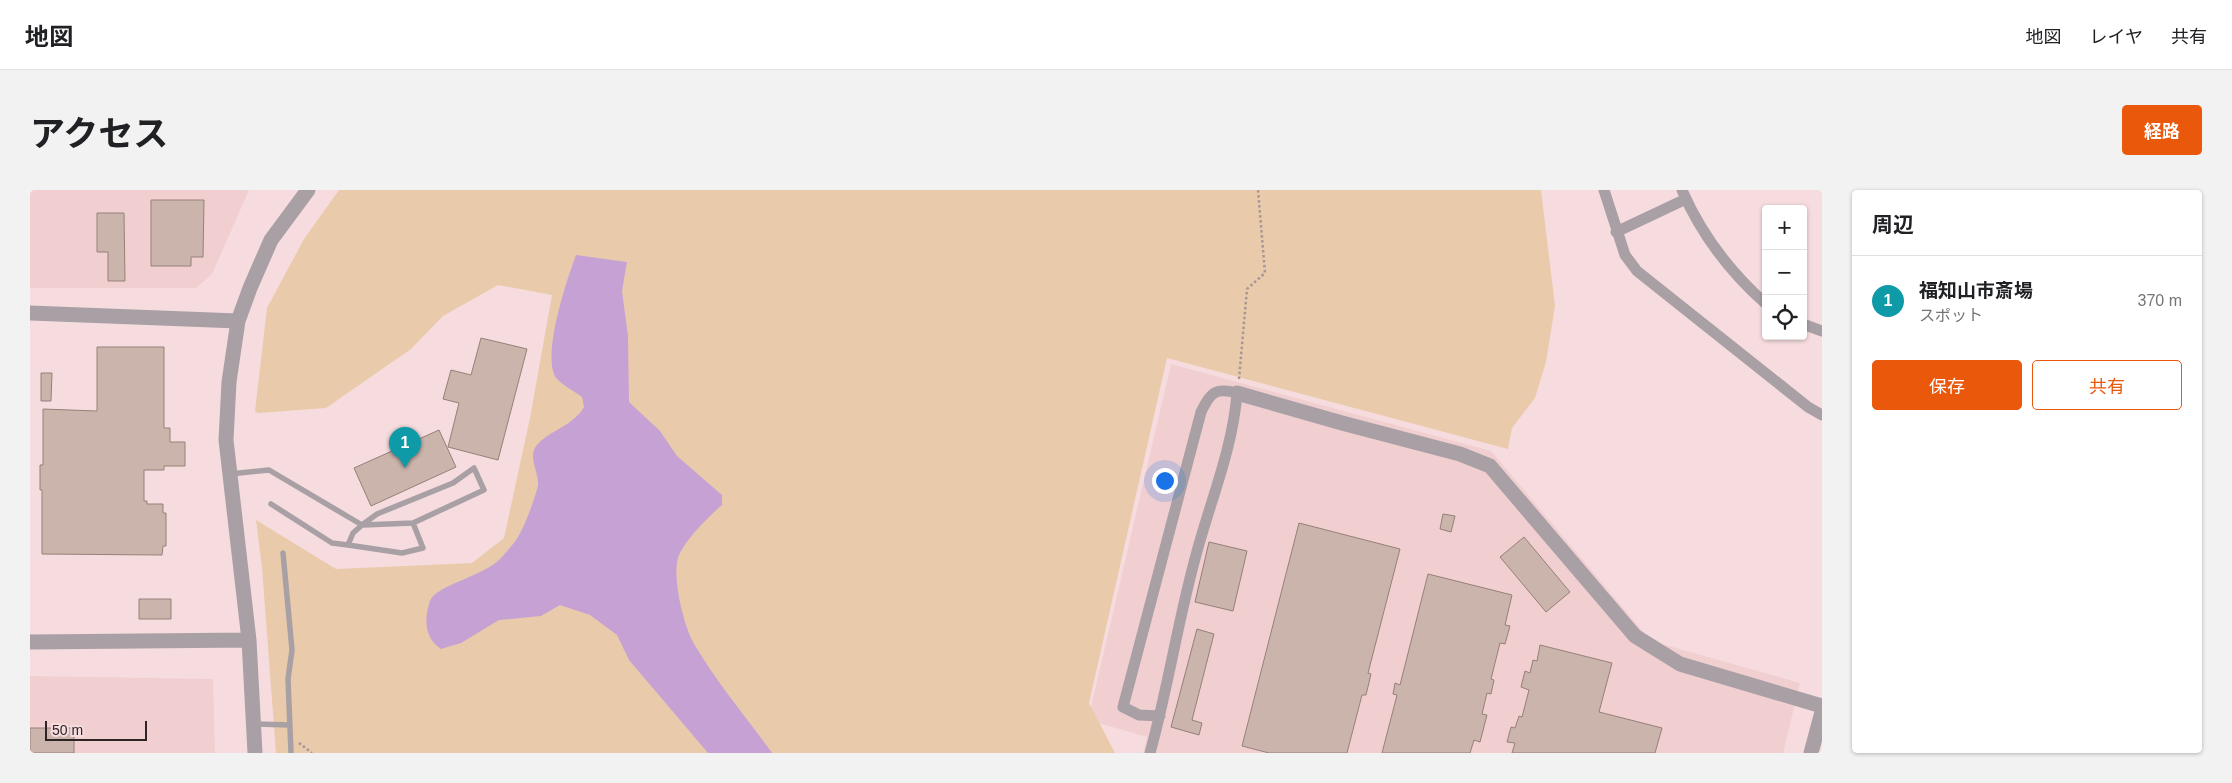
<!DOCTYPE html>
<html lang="ja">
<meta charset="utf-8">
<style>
:root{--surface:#fff;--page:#f2f2f2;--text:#202124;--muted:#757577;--line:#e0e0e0;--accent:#ea580c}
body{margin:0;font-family:Helvetica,"Noto Sans JP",sans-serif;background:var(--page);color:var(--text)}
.controls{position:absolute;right:15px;top:15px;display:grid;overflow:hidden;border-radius:5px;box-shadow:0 1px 4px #0004}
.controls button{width:45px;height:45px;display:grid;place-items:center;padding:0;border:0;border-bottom:1px solid var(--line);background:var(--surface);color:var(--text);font:25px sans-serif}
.scale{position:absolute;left:15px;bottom:12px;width:102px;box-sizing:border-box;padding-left:5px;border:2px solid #2e2425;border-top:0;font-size:14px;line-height:18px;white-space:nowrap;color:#2e2425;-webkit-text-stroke:4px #f6dcde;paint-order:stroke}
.you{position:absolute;left:1134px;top:290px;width:18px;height:18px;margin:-12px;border:4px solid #fff;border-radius:50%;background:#1a73e8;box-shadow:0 0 0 8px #1a73e833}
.badge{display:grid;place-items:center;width:32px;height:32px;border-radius:50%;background:var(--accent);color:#fff;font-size:16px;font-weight:700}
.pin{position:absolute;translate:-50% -41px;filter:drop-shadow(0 1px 2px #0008)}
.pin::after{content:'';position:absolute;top:26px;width:18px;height:15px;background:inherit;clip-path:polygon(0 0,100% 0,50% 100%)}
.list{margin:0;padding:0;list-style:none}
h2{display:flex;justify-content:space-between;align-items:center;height:65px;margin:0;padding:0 20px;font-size:21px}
h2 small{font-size:16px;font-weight:400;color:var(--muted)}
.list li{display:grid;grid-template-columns:32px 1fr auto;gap:15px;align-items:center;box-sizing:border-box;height:90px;padding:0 20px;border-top:1px solid var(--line)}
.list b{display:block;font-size:19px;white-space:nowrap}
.list p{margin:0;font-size:16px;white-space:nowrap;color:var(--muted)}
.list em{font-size:16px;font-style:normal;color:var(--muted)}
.actions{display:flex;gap:10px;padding:15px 20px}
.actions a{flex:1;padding:11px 0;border:1px solid var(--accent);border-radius:5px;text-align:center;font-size:18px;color:var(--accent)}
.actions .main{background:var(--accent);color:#fff}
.icon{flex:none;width:28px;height:28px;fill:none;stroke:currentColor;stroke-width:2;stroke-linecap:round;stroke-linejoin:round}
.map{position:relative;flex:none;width:1792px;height:563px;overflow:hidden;border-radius:5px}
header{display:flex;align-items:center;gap:30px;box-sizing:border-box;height:70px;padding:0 25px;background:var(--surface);border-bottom:1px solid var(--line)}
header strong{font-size:24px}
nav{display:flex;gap:28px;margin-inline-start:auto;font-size:18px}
.intro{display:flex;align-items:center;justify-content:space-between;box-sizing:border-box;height:120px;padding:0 30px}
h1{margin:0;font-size:35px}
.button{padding:12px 22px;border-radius:5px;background:var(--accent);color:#fff;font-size:18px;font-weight:700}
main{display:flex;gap:30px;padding:0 30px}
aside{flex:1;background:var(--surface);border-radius:5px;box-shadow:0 1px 4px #0004}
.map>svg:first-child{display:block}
.built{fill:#f1cfd1}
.green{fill:#e9cbab}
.water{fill:#c6a2d4}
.building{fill:#cbb4ac;stroke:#958078}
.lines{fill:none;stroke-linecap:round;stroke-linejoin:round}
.path{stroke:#a89596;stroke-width:2.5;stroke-dasharray:2.5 2.5;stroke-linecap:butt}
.service{stroke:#a9a0a5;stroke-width:5.5}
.minor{stroke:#a9a0a5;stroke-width:11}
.tertiary{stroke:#a9a0a5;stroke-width:15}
</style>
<header>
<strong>地図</strong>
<nav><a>地図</a><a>レイヤ</a><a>共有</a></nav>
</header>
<div class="intro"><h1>アクセス</h1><a class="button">経路</a></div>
<main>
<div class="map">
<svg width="1792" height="563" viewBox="0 0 1792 563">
<rect width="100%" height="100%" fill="#f6dcde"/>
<!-- built -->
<path class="built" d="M0,0H219L182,84L166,98H0Z
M1141,174L1461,261L1621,451L1770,493L1753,563H1113L1117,547L1058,530Z
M0,486L183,489L185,563H0Z"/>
<!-- green -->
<path class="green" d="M309,0H1511L1525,116L1516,172L1505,208L1482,238L1478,259L1137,168L1059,513L1085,563H246L232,378L226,330L306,379L442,373L474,348L500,228L522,105L468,95L413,126L381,159L296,218L228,223L225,221L237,118L274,49Z"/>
<!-- water -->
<path class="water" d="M546,65L597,72L592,101L598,146L599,212L630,241L647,266L692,305V315C679,326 653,352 648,368C642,388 654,439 666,457C688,494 717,528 742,563H678L599,470L587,445L560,425L530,415L511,426L469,430L431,453L411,459C394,448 394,429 400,411C406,395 454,386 470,369C476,362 485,353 489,345C494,338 507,303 508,295C509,282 497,266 507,255C520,240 543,236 554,217L552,207C544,201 534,196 527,189C510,169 537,89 546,65Z"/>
<!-- building -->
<path class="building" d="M121,10H174L173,67H161V76H121Z
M67,23H94L95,91H78V62H67Z
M451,148L497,159L468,270L418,257L429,213L413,209L421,180L441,185Z
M67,157H134V238H140V252H155V276H134V280H114V311H117V314H133V323H136V356H133L132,365L12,364V300H10V275H13V219L67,221Z
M11,183H22L21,211H11Z
M409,240L426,277L341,316L324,278Z
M1413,324L1425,326L1421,342L1410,339Z
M1269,333L1370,359L1338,483L1341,484L1336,505H1332L1317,563H1239L1212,556Z
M1494,347L1540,402L1516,422L1470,367Z
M1179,352L1217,361L1203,421L1165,412Z
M1398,384L1482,405L1475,435L1480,436L1475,454L1470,453L1461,489L1464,490L1461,504L1457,503L1452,524L1457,525L1450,552L1444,550L1440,563H1352L1367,505L1363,504L1365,493L1370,495Z
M109,409H141V429H109Z
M1167,439L1184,444L1162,530L1172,533L1169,545L1141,537Z
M1510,455L1582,473L1569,522L1632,538L1625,563H1482L1485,553L1477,552L1481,537L1485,538L1489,526L1492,527L1499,500L1491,497L1495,481L1500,483L1503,470L1507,471Z
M0,538H44V563H0Z"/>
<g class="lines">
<!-- path -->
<path class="path" d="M1209,189L1217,99L1235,83L1228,0
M269,553L282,563"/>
<!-- service -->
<path class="service" d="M200,284L239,280L332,335L323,343L318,355L302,353L241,314
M332,335L347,324L423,293L444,278L454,300L383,333
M318,355L372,363L393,358L383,333L333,335
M253,363L262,460L258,489L261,563
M226,534L260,535"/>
<!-- minor -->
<path class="minor" d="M1574,0L1595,65L1607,81L1778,217L1792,225
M1652,0C1671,44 1700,82 1736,114
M1586,42L1656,9
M1773,134L1792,141
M1120,563C1138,498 1148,430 1166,365C1180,312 1203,258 1207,203C1185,197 1180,203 1171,222L1093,517L1109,525L1130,526"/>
<!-- tertiary -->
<path class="tertiary" d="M0,123L208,131
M1207,203L1312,233L1430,264L1460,276L1605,446L1650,474L1792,516
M0,452L219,450
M225,563L219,450L196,250L199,192L208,131L220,98L241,50L278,0
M1781,563L1792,522"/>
</g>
</svg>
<div class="controls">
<button>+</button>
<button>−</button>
<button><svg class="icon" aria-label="locate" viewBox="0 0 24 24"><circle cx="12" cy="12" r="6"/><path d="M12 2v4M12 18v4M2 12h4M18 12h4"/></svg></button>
</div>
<div class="scale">50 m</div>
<div class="you"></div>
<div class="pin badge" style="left:375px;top:278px;background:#0f9aa8">1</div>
</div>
<aside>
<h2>周辺<small></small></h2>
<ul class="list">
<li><span class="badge" style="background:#0f9aa8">1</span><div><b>福知山市斎場</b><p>スポット</p></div><em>370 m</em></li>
</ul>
<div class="actions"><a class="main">保存</a><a>共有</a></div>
</aside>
</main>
